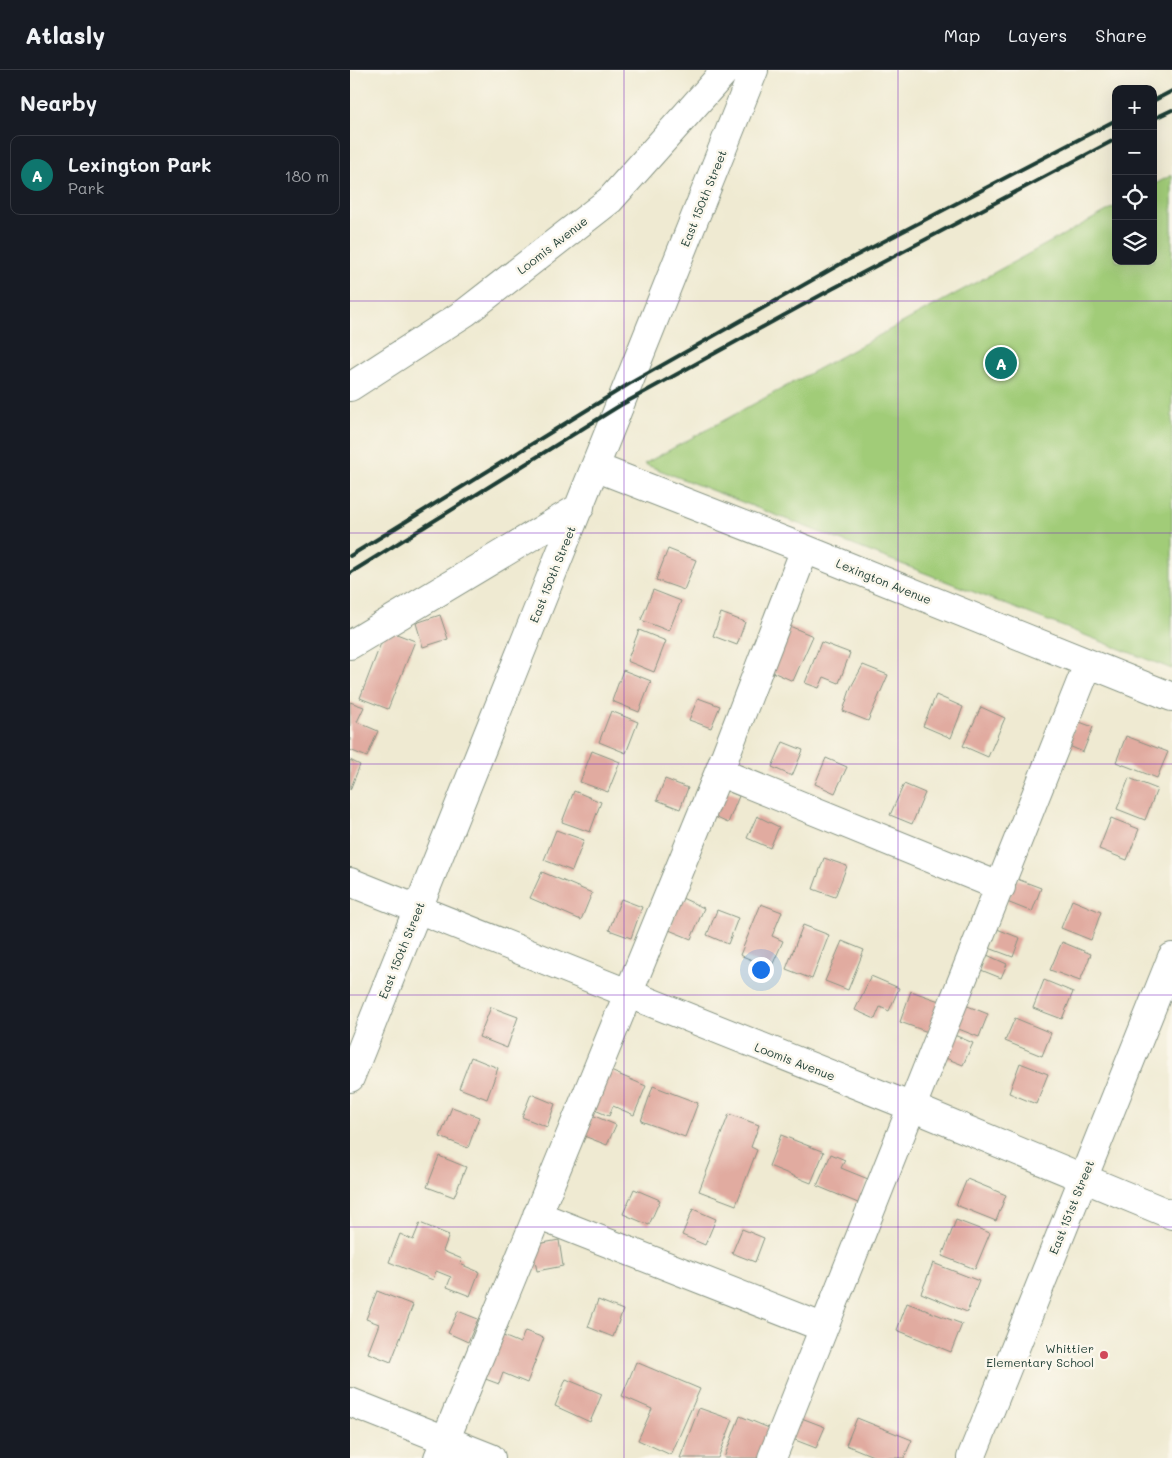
<!DOCTYPE html>
<meta charset="utf-8">
<style>
:root{--surface:#171b24;--page:#242831;--text:#f1f3f6;--muted:#9ea1a6;--line:#363941;--accent:#0f766e}
body{margin:0;font-family:Mali,sans-serif;background:var(--page);color:var(--text)}
.controls{position:absolute;right:15px;top:15px;display:grid;overflow:hidden;border-radius:10px;box-shadow:0 5px 20px #0002}
.controls button{width:45px;height:45px;display:grid;place-items:center;padding:0;border:0;border-bottom:1px solid var(--line);background:var(--surface);color:var(--text);font:25px sans-serif}
.you{position:absolute;left:410px;top:899px;width:18px;height:18px;margin:-12px;border:4px solid #fff;border-radius:50%;background:#1a73e8;box-shadow:0 0 0 8px #1a73e833}
.badge{display:grid;place-items:center;width:32px;height:32px;border-radius:50%;background:var(--accent);color:#fff;font-size:16px;font-weight:700}
.pin{position:absolute;translate:-50% -50%;border:2px solid #fff;box-shadow:0 1px 5px #0006}
.list{margin:0;padding:0;list-style:none}
h2{display:flex;justify-content:space-between;align-items:center;height:65px;margin:0;padding:0 20px;font-size:21px}
h2 small{font-size:16px;font-weight:400;color:var(--muted)}
.list li{display:grid;grid-template-columns:32px 1fr auto;gap:15px;align-items:center;box-sizing:border-box;height:80px;margin:0 10px 10px;padding:0 10px;border:1px solid var(--line);border-radius:10px}
.list b{display:block;font-size:19px;white-space:nowrap}
.list p{margin:0;font-size:16px;white-space:nowrap;color:var(--muted)}
.list em{font-size:16px;font-style:normal;color:var(--muted)}
.icon{flex:none;width:28px;height:28px;fill:none;stroke:currentColor;stroke-width:2;stroke-linecap:round;stroke-linejoin:round}
.map{position:relative;flex:none;width:822px;height:1388px;overflow:hidden}
header{display:flex;align-items:center;gap:30px;box-sizing:border-box;height:70px;padding:0 25px;background:var(--surface);border-bottom:1px solid var(--line)}
header strong{font-size:24px}
nav{display:flex;gap:28px;margin-inline-start:auto;font-size:18px}
main{display:flex}
aside{flex:1;background:var(--surface)}
.map>svg:first-child{display:block}
.green{fill:#a1cc78;stroke:#608456}
.building{fill:#e1aba0}
.lines{fill:none;stroke-linecap:round;stroke-linejoin:round}
.minor-casing{stroke:#879483;stroke-width:30}
.minor{stroke:#fff;stroke-width:28}
.rail{stroke:#1f3d34;stroke-width:4}
.grid{fill:none;stroke:#7b2cbf;stroke-width:1;stroke-opacity:0.55}
.poi-dot{fill:#d1495b;stroke:#fbf7ec;stroke-width:2}
.labels{text-anchor:middle;dominant-baseline:central;stroke-width:5;stroke-linejoin:round;paint-order:stroke}
.street-label{font-size:12px;fill:#1f3d34;stroke:#fbf7ec}
.poi-label{font-size:12px;fill:#1f3d34;stroke:#fbf7ec;text-anchor:end}
</style>
<header>
<strong>Atlasly</strong>
<nav><a>Map</a><a>Layers</a><a>Share</a></nav>
</header>
<main>
<aside>
<h2>Nearby<small></small></h2>
<ul class="list">
<li><span class="badge">A</span><div><b>Lexington Park</b><p>Park</p></div><em>180 m</em></li>
</ul>
</aside>
<div class="map">
<svg width="822" height="1388" viewBox="0 0 822 1388">
<rect width="100%" height="100%" fill="#fbf7ec"/>
<filter id="ink" filterUnits="userSpaceOnUse"><feTurbulence type="fractalNoise" baseFrequency=".02" numOctaves="2"/><feDisplacementMap in="SourceGraphic" scale="10" xChannelSelector="R" yChannelSelector="G"/><feConvolveMatrix kernelMatrix="1 2 1 2 8 2 1 2 1" color-interpolation-filters="sRGB"/></filter>
<filter id="wash" filterUnits="userSpaceOnUse"><feTurbulence type="fractalNoise" baseFrequency=".0096" numOctaves="4" result="noise"/><feDisplacementMap in="SourceGraphic" scale="20" xChannelSelector="R" yChannelSelector="G"/><feGaussianBlur stdDeviation="1.12" result="paint"/><feColorMatrix in="noise" values="0 0 0 0 0 0 0 0 0 0 0 0 0 0 0 0 0 1.4 0 .05"/><feComposite in="paint" operator="in"/></filter>
<g filter="url(#wash)">
<rect width="100%" height="100%" fill="#efead2"/>
<!-- green -->
<path class="green" d="M822,105V599L294,394L766,136V191H803V115Z"/>
<g id="blocks">
<!-- building -->
<path class="building" d="M318,479L346,490L334,520L306,510Z
M303,520L331,531L319,561L291,550Z
M371,543L395,552L387,575L363,566Z
M90,545L98,569L73,577L66,553Z
M435,554L463,566L443,611L416,599Z
M36,560L65,571L38,639L10,628Z
M289,560L316,571L304,602L277,591Z
M471,572L500,583L489,613L474,607L469,618L455,613Z
M513,595L538,605L518,651L493,641L501,617Z
M273,600L301,611L289,642L262,631Z
M586,625L613,637L601,668L573,656Z
M348,628L370,636L361,658L339,650Z
M0,632L14,637L7,652L28,661L17,687L0,680Z
M631,637L655,648L638,687L613,676Z
M261,641L288,652L276,683L249,672Z
M727,651L743,657L733,682L717,675Z
M776,666L818,682L807,708L766,692Z
M433,672L453,680L442,706L422,697Z
M242,681L270,692L258,722L230,712Z
M476,688L497,697L485,723L465,714Z
M0,690L10,695L0,720Z
M779,708L807,719L795,750L767,739Z
M315,709L338,718L330,739L307,730Z
M554,714L575,723L562,754L540,745Z
M367,717L389,726L378,753L356,743Z
M224,721L251,732L240,762L212,752Z
M407,746L429,757L420,778L397,768Z
M761,748L789,759L777,790L749,779Z
M206,760L234,770L222,801L194,790Z
M474,788L497,796L485,827L463,819Z
M192,802L242,823L231,850L180,828Z
M667,809L691,818L682,842L657,832Z
M332,828L354,838L341,869L319,860Z
M271,829L292,837L281,868L259,860Z
M722,830L751,842L741,870L711,858Z
M411,834L432,842L422,866L433,871L421,898L390,885Z
M367,840L388,848L378,874L357,865Z
M453,855L479,865L462,909L436,899Z
M647,859L670,868L663,887L639,878Z
M492,871L514,880L498,920L475,911Z
M712,872L741,884L730,911L700,900Z
M637,885L657,894L651,908L631,900Z
M521,906L549,918L539,941L530,937L525,949L505,940Z
M694,910L723,922L712,949L683,938Z
M561,921L589,931L578,962L550,952Z
M615,935L638,944L629,967L606,958Z
M141,937L168,947L157,978L129,967Z
M665,948L701,963L692,986L655,971Z
M602,964L623,973L613,995L593,987Z
M121,987L148,998L137,1029L109,1018Z
M670,993L698,1004L686,1034L659,1023Z
M256,999L296,1016L284,1045L263,1036L259,1046L240,1038Z
M303,1016L348,1033L335,1067L291,1051Z
M181,1024L205,1034L197,1057L172,1047Z
M102,1037L129,1047L118,1078L90,1067Z
M379,1044L409,1055L401,1077L407,1080L386,1135L349,1121Z
M242,1045L266,1055L257,1075L234,1066Z
M431,1065L474,1082L461,1113L419,1096Z
M481,1084L495,1090L491,1098L518,1109L508,1133L467,1116Z
M89,1086L116,1097L104,1127L77,1117Z
M617,1109L656,1125L646,1151L606,1135Z
M284,1119L310,1130L299,1155L273,1144Z
M343,1139L366,1149L355,1175L332,1165Z
M606,1150L640,1163L625,1199L592,1186Z
M70,1153L99,1165L93,1181L112,1189L110,1194L129,1202L120,1226L97,1217L101,1207L86,1201L83,1210L39,1192L50,1164L63,1170Z
M392,1159L414,1168L405,1192L382,1183Z
M209,1170L213,1196L187,1201L182,1175Z
M583,1193L629,1211L617,1242L571,1223Z
M27,1221L63,1235L41,1292L18,1283L29,1254L16,1249Z
M248,1230L273,1240L263,1267L238,1257Z
M557,1233L612,1254L601,1282L547,1260Z
M108,1241L128,1249L118,1272L98,1263Z
M175,1261L194,1268L177,1313L153,1303L149,1314L130,1307L146,1263L170,1273Z
M286,1292L350,1319L321,1385L288,1370L302,1339L272,1326Z
M216,1309L252,1324L240,1352L205,1336Z
M349,1338L383,1350L368,1388H330Z
M390,1346L419,1358L408,1388H374Z
M449,1347L475,1357L466,1378L440,1368Z
M507,1348L562,1370L554,1388H528L496,1375Z"/>
</g>
</g>
<g filter="url(#ink)">
<use href="#blocks" fill-opacity="0" stroke="#879483" stroke-width="1"/>
<g class="lines">
<!-- minor casing -->
<g class="minor-casing">
<path id="minor" d="M0,317L116,242L260,130L376,0
M245,397L455,479L822,627
M0,575L230,437
M369,702L651,817
M0,812L562,1037L822,1145
M0,1008L404,0
M187,1145L472,1257
M0,1332L141,1388
M88,1388L369,702L455,479
M422,1388L738,594
M621,1388L822,887"/>
</g>
<!-- minor -->
<use href="#minor" class="minor"/>
<!-- rail -->
<path class="rail" d="M803,31L822,21
M803,49L822,40
M0,486L279,314L494,192L766,50
M0,503L269,336L482,219L766,69"/>
</g>
</g>
<!-- grid -->
<path class="grid" d="M274,0V1388M548,0V1388M0,231H822M0,463H822M0,694H822M0,925H822M0,1157H822"/>
<!-- markers -->
<circle class="poi-dot" cx="754" cy="1285" r="5"/>
<g class="labels">
<!-- street labels -->
<g class="street-label">
<text transform="translate(353 128) rotate(-68)">East 150th Street</text>
<text transform="translate(202 175) rotate(-38)">Loomis Avenue</text>
<text transform="translate(202 504) rotate(-68)">East 150th Street</text>
<text transform="translate(534 511) rotate(22)">Lexington Avenue</text>
<text transform="translate(51 880) rotate(-68)">East 150th Street</text>
<text transform="translate(445 991) rotate(21)">Loomis Avenue</text>
<text transform="translate(721 1137) rotate(-68)">East 151st Street</text>
</g>
<!-- poi labels -->
<g class="poi-label">
<text x="744" y="1278">Whittier<tspan x="744" dy="14">Elementary School</tspan></text>
</g>
</g>
</svg>
<div class="controls">
<button>+</button>
<button>−</button>
<button><svg class="icon" aria-label="locate" viewBox="0 0 24 24"><circle cx="12" cy="12" r="6"/><path d="M12 2v4M12 18v4M2 12h4M18 12h4"/></svg></button>
<button><svg class="icon" aria-label="layers" viewBox="0 0 24 24"><path d="M12 4l9 5-9 5-9-5zM3 14l9 5 9-5"/></svg></button>
</div>
<div class="you"></div>
<div class="pin badge" style="left:651px;top:293px">A</div>
</div>
</main>
